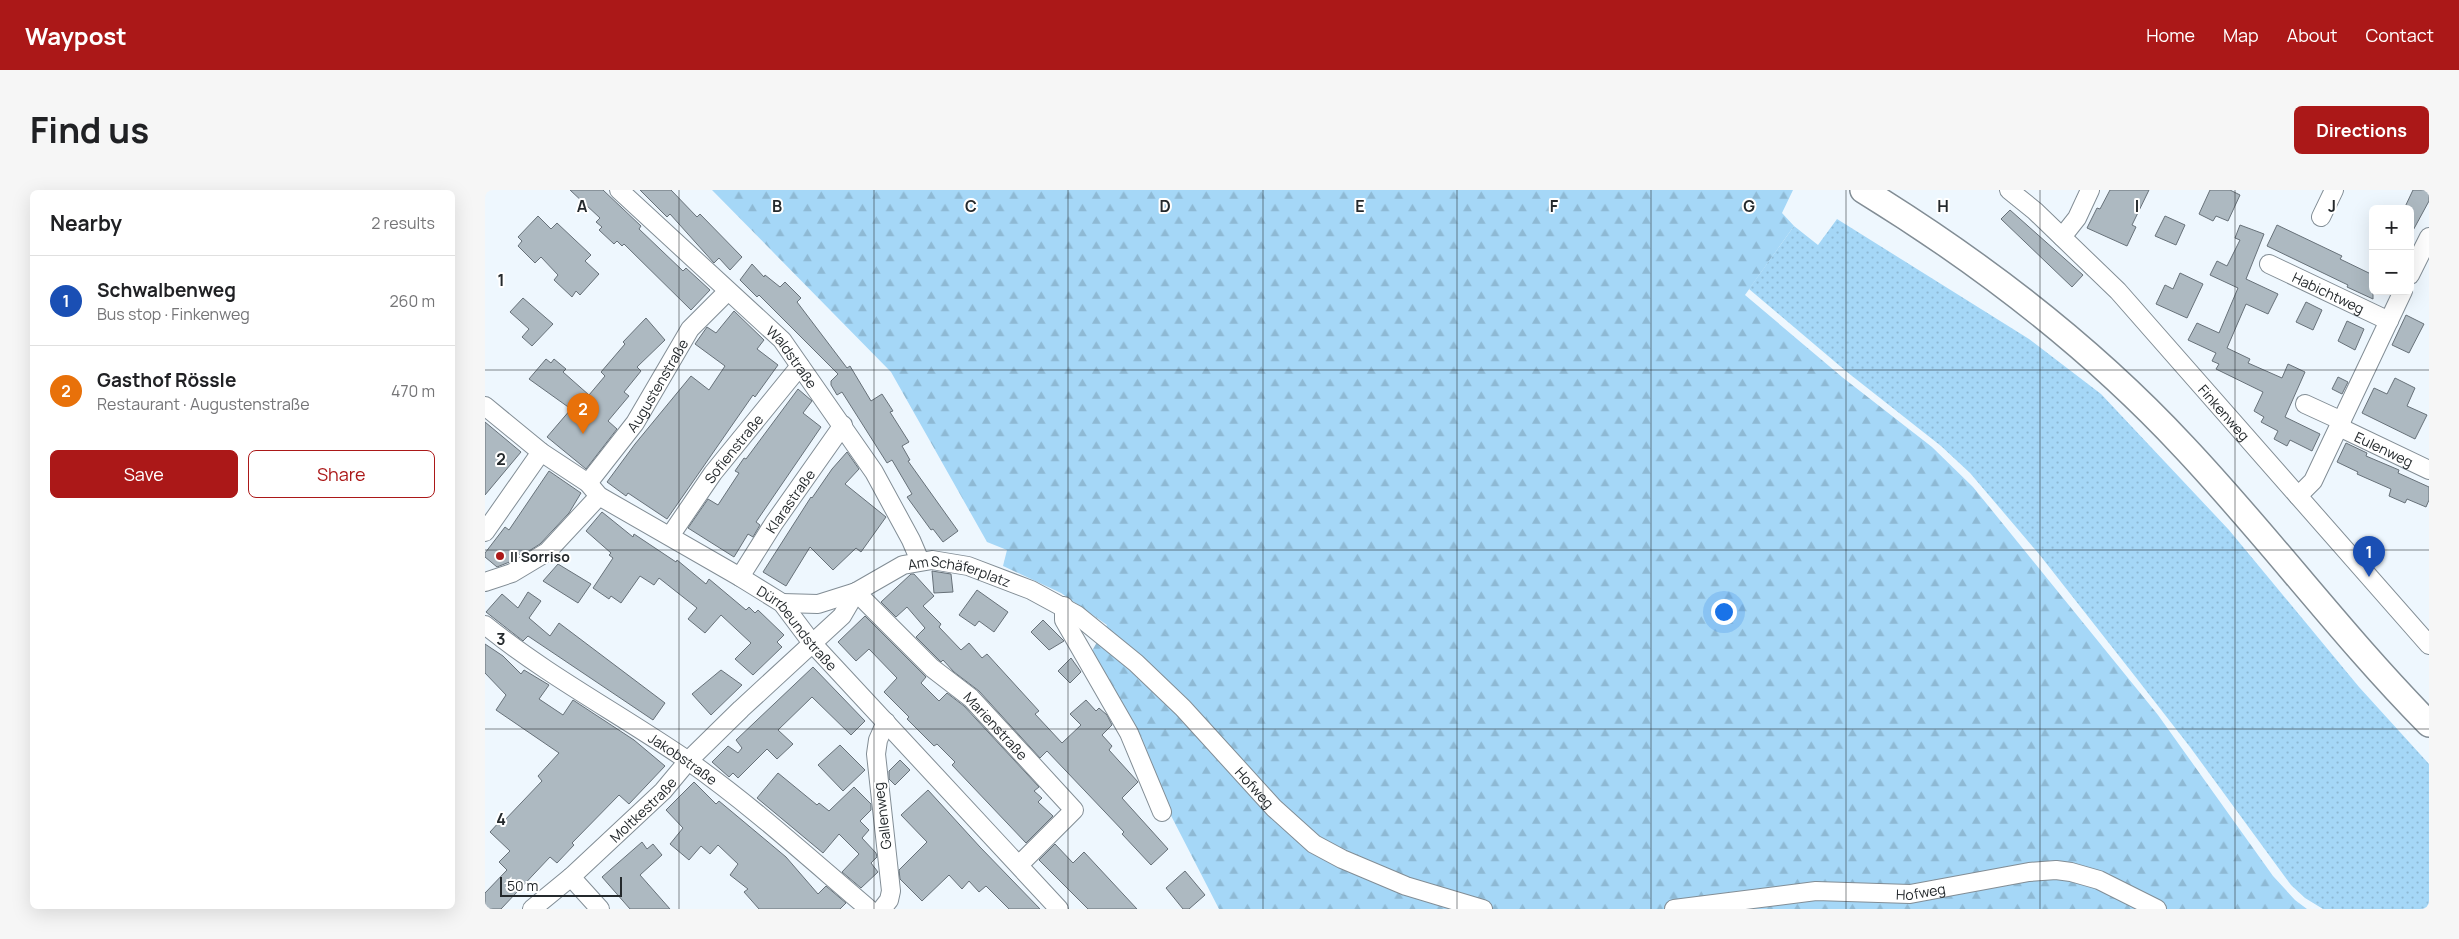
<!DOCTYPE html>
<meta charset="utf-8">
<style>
:root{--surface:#fff;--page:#f6f6f6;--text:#202124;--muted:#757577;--line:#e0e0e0;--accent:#ab1818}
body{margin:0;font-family:Manrope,sans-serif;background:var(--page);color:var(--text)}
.controls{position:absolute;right:15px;top:15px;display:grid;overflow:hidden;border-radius:8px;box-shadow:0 5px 20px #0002}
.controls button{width:45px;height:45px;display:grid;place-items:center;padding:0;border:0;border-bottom:1px solid var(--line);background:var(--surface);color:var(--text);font:25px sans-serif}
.scale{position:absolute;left:15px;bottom:12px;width:122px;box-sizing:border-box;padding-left:5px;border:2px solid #24292c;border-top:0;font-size:14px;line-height:18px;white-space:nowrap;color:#24292c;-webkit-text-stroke:4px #fff;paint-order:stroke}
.you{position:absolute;left:1238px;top:421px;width:18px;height:18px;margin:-12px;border:4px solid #fff;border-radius:50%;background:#1a73e8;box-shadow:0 0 0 8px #1a73e833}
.badge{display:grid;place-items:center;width:32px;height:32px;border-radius:50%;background:var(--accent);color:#fff;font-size:16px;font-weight:700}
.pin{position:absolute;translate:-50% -41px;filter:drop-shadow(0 1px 2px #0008)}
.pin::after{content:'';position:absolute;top:26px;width:18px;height:15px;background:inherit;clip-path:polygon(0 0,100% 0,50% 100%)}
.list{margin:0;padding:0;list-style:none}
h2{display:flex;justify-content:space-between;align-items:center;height:65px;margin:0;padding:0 20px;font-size:21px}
h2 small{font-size:16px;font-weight:400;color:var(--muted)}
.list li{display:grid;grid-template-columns:32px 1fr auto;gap:15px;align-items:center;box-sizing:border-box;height:90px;padding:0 20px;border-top:1px solid var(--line)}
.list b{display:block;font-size:19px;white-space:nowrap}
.list p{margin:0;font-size:16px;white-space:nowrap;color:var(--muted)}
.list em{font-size:16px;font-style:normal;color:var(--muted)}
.actions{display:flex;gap:10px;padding:15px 20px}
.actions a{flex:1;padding:11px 0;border:1px solid var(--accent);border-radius:8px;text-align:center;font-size:18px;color:var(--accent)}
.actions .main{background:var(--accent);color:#fff}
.map{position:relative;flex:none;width:1944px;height:719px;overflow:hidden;border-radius:8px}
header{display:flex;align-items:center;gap:30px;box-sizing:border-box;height:70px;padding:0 25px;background:var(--accent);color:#fff}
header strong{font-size:24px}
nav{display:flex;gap:28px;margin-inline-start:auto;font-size:18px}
.intro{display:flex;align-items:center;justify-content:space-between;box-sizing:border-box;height:120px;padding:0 30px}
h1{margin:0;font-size:35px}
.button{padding:12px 22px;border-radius:8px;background:var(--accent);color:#fff;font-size:18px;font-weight:700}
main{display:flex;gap:30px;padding:0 30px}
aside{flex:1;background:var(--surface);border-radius:8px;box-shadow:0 5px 20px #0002}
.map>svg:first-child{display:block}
.forest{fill:url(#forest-firs)}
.park{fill:url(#park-dots)}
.building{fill:#adb9c1;stroke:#677179}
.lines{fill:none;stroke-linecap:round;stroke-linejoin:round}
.street-casing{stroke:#828d95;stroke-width:20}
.secondary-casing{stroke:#828d95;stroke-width:28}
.street{stroke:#fff;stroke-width:18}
.secondary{stroke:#fff;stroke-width:25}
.grid{fill:none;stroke:#24292c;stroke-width:1;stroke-opacity:0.55}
.poi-dot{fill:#ab1818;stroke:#fff;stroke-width:2}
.labels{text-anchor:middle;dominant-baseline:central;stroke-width:4;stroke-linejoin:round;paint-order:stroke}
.street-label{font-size:14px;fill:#24292c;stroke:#fff}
.poi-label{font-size:14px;font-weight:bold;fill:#24292c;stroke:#fff;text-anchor:start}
.grid-label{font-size:16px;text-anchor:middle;font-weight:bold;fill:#24292c;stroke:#fff;stroke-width:4;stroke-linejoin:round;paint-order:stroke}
</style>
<header>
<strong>Waypost</strong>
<nav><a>Home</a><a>Map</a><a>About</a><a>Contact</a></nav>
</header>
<div class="intro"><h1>Find us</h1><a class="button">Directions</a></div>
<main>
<aside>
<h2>Nearby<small>2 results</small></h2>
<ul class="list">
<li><span class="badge" style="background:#1a4fb4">1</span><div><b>Schwalbenweg</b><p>Bus stop · Finkenweg</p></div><em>260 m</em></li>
<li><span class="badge" style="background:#e8710a">2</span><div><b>Gasthof Rössle</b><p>Restaurant · Augustenstraße</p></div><em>470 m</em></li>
</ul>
<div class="actions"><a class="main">Save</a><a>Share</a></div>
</aside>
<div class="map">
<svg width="1944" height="719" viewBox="0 0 1944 719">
<defs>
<pattern id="forest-firs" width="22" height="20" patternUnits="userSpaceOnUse" patternTransform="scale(1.25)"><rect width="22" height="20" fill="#a5d7f7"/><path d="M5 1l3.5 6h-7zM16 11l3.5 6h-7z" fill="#8eb9d4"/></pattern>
<pattern id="park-dots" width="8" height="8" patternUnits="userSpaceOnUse" patternTransform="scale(1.25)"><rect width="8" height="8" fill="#a5d7f7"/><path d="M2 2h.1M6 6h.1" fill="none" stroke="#8eb9d4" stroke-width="1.8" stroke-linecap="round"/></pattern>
</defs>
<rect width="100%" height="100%" fill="#eef7fe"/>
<!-- forest -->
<path class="forest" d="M227,0H1308L1297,23L1309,36L1260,105L1357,187L1447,257L1488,297L1673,525L1788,686L1810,710L1822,719H734L604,466L622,435L576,403L518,376L522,360L502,352L406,182Z"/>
<!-- park -->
<path class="park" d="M1352,29L1544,149L1616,204L1744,340L1874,497L1944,574V719H1838L1820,708L1806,695L1705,557L1649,485L1554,364L1485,283L1456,256L1362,182L1264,99L1309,36L1333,55Z"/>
<!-- building -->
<path class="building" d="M85,0H118L156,36L154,39L198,81L201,78L225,100L206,120L139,54L137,56L132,51L129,54L114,40L117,37L111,32L115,28Z
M155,0H186L212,27L215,24L257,67L245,80L234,68L229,73L185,24L182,27Z
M1625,0H1664L1647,35L1651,37L1642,56L1602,38L1612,18L1615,19Z
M1725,0H1745L1755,5L1743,31L1731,26L1728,31L1714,24Z
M1928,0H1944V11L1925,46V19H1919Z
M1525,20L1598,85L1587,97L1516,29Z
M53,26L66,39L72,33L106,65L100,71L114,84L95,105L91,101L87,107L69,90L73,85L56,67L50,73L33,56L37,51L33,47Z
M1680,26L1700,35L1691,55L1670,46Z
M1755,35L1779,44L1761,89L1793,104L1783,124L1761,114L1742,158L1765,169L1763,173L1797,188L1803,174L1820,182L1800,227L1835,244L1827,261L1805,250L1802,256L1789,249L1793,241L1776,232L1779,227L1769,221L1778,202L1731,179L1734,174L1727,171L1731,163L1703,150L1712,133L1734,143L1753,98L1725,85L1732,71L1742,76L1755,50L1750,48Z
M1792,35L1857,66L1855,69L1888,85V109L1862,97L1863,95L1782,56Z
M267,74L279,87L280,85L295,97L300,92L316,108L312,112L362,178L365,176L386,211L397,204L408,221L405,222L424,252L417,256L425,270L423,271L473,341L458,352L448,339L446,340L422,307L427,304L407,270L402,273L357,202L352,205L346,195V191L353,184L274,105L272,107L255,90Z
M1695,83L1718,94L1702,128L1671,114L1680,95L1688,99Z
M38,108L68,134L47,156L37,147L44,139L25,122Z
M1821,112L1837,120L1828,140L1811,132Z
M249,121L279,150L272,159L293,175L270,207L268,205L182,329L143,303L141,306L122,292L150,254L206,186L224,200L240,176L210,154L222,137L231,143Z
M1921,125L1939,134L1924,163L1907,155Z
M161,128L180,150L152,177L156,181L139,202L144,206L123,231L132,239L101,279L62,247L86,219L44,189L61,169L66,173L69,169L81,179L78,182L104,205L120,186L116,182L140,154L138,152Z
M1862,131L1879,139L1870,160L1853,151Z
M1853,187L1863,192L1857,204L1847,199Z
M1910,188L1930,198L1922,216L1942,225L1930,249L1877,223L1889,198L1902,204Z
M313,199L327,211L318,223L336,237L271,332L275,335L268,347L263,344L249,367L203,338L223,309L233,315L254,283L250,281L259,268L261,269Z
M0,232L36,262L0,305Z
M1861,253L1882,263L1881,266L1914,280L1913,283L1944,297V310L1941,317L1922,309L1920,313L1904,306L1906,299L1872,284L1873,282L1852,272Z
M362,262L374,279L360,294L401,327L376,362L371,358L348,380L325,357L301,396L278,382L326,307L327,308L347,279Z
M64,281L96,303L84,323L55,354L36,366L33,363L27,371L12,377L0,367V363L20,337L24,340Z
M117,322L148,347L149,344L191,372L192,370L221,394L224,389L261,420L264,417L270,423L273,420L299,445L292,452L297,457L268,485L250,469L266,453L236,425L220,443L203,429L212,418L174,388L169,395L155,386L136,413L126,406L124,409L108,398L128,368L124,365L126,363L101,341Z
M73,374L106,394L93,413L58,391Z
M447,381L466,384L468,402L449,403Z
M426,384H429L449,406L438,416L456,434L454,437L476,460L484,453L497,468L502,464L554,521L550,524L577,553L596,535L585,524L601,510L611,521L614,518L622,525L627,535L617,545L627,556L624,560L653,592L637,608L683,659L666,675L637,644L639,642L562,561L555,568L494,501L469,482L458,470L456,472L431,447L440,438L422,417L411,427L396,412Z
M492,400L523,422L509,442L494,431L490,436L474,425Z
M43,402L56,411L44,428L65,446L74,433L180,513L168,530L43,446L38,451L1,422L17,404L33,418Z
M380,426L441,487L436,493L454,511L462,503L479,516L554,597L549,601L557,608L553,612L568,626L541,653L467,575L470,572L452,554L449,556L422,529L424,527L399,502L412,488L384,459L371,471L353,452Z
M558,430L579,451L564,460L546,442Z
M0,454L18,466L36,484L39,480L64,495L54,509L78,525L88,510L149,550L180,576L144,614L134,605L87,653L89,655L72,673L65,667L16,719H0V703L22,680L14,672L25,661L5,642L16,630L18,632L57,591L53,586L74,563L11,520L21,505L0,483Z
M586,468L596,482L585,493L573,481Z
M328,477L380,531L366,545L327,507L293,540L308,554L292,569L282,559L253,588L248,583L244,587L227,572L243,556L253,563L257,558L251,550Z
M236,480L257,495L226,525L207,504Z
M355,555L380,580L358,601L333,575Z
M415,570L425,580L410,595L404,589V581Z
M293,583L332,615L334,613L344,621L369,597L386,614V620L375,631L384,640L377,648L391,663L392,667L386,673L393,682L376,698L357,682L374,664L354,644L338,663L272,608Z
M209,592L231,614L234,611L301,667L333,704L341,696L361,713L355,719H274L259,702L263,699L245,685L253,674L233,655L225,664L216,656L204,670L185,654L198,638L181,620Z
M443,600L495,657L555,719H524L501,696L494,702L484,691L477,699L464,685L437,711L415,689L414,680L442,652L416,625Z
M157,652L162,659L168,654L177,665L155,685L185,719H145L117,687Z
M570,654L588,673L599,662L652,719H603L554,670Z
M700,681L720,705L704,719H698L681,698Z"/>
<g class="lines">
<!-- street casing -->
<g class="street-casing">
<g id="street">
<path id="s1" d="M134,0L297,150L389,282L426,350L435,371"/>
<path id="s2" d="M1524,0L1550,21L1633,101L1944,455"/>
<path d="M1836,27L1849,0"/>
<path d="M1577,47L1592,28L1605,0"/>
<path id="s3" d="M1784,74L1904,131"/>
<path d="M1925,85L1944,47"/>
<path d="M1820,214L1857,231"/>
<path id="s4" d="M0,216L56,262L103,293L114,306L255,387L297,413L327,453L574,719"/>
<path id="s5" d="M1854,237L1944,280"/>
<path id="s6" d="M103,293L150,233L205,139L243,101"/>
<path d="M1813,306L1828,291L1918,101"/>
<path d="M0,342L56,262"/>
<path id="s7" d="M185,346L228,283L315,176"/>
<path id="s8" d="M255,387L289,333L358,235"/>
<path d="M0,392L27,383L62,362L114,306"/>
<path id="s9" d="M371,402L447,478L486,508L589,620L534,675"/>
<path id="s10" d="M297,413L333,414L371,402L418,375L447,370L483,376L546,400L592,425L651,473L698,518L789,618L829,654L857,669L921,696L998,719"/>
<path d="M579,416V430L644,543L677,622"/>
<path id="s11" d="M0,435C63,486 135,524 202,570C266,615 324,668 384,719"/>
<path d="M86,687L115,719"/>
<path id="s12" d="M47,719L86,687L178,601L203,571L256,519L357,426L371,402"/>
<path d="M397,719L404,710L406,701L391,564L393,550L401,532"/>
<path id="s13" d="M1189,719L1331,701L1425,704L1544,682L1571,680L1586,682L1614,690L1672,719"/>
</g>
</g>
<!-- secondary casing -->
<g class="secondary-casing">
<path id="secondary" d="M1378,0C1495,72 1605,156 1699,257C1784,347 1857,446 1944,534"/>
</g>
<!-- street -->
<use href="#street" class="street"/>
<!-- secondary -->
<use href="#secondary" class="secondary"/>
</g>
<!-- grid -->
<path class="grid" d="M194,0V719M389,0V719M583,0V719M778,0V719M972,0V719M1166,0V719M1361,0V719M1555,0V719M1750,0V719M0,180H1944M0,360H1944M0,539H1944"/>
<!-- markers -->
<circle class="poi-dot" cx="15" cy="366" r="5"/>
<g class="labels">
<!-- street labels -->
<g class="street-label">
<text stroke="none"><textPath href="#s3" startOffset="66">Habichtweg</textPath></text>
<text stroke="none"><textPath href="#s1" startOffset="241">Waldstraße</textPath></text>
<text stroke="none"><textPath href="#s6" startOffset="120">Augustenstraße</textPath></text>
<text stroke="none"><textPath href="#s2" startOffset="310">Finkenweg</textPath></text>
<text stroke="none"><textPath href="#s7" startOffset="108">Sofienstraße</textPath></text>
<text stroke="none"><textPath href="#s5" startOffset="50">Eulenweg</textPath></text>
<text stroke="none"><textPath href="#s8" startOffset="91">Klarastraße</textPath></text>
<text stroke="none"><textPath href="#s10" startOffset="188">Am Schäferplatz</textPath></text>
<text stroke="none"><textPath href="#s4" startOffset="386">Dürrbeundstraße</textPath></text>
<text stroke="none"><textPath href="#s9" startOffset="194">Marienstraße</textPath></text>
<text stroke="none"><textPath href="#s11" startOffset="239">Jakobstraße</textPath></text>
<text stroke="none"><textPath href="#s10" startOffset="564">Hofweg</textPath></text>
<text stroke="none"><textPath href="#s12" startOffset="149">Moltkestraße</textPath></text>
<text transform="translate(397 626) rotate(-97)">Gallenweg</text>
<text stroke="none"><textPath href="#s13" startOffset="248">Hofweg</textPath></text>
</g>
<!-- poi labels -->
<g class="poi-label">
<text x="25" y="366">Il Sorriso</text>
</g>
</g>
<g class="grid-label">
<text x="97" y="22">A</text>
<text x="292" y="22">B</text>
<text x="486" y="22">C</text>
<text x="680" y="22">D</text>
<text x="875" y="22">E</text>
<text x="1069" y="22">F</text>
<text x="1264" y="22">G</text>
<text x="1458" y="22">H</text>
<text x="1652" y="22">I</text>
<text x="1847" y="22">J</text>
<text x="16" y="96">1</text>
<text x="16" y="275">2</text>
<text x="16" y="455">3</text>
<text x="16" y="635">4</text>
</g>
</svg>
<div class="controls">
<button>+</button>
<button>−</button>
</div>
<div class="scale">50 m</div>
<div class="you"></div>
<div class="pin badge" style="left:1884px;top:387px;background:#1a4fb4">1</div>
<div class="pin badge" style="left:98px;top:244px;background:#e8710a">2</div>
</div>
</main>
